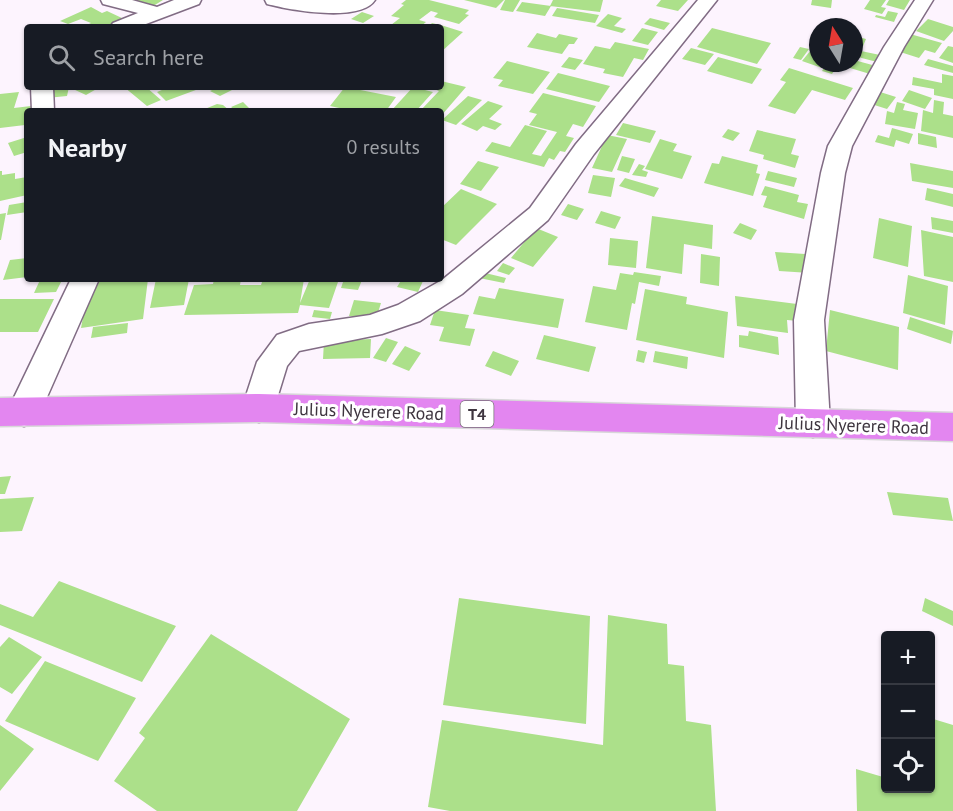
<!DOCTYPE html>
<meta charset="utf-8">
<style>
:root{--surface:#171b24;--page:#242831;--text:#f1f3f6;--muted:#9ea1a6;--line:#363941}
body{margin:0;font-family:"PT Sans",sans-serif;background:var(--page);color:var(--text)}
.controls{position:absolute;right:18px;bottom:18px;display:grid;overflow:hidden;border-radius:6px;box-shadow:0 2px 4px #0004}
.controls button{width:54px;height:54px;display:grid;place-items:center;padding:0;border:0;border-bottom:2px solid var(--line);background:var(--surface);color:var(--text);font:30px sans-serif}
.compass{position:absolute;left:809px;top:18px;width:54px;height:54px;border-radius:50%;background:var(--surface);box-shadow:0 2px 4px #0004;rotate:349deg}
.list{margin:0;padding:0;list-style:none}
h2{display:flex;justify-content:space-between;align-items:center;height:78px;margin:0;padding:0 24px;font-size:26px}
h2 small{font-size:20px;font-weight:400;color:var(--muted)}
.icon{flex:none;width:33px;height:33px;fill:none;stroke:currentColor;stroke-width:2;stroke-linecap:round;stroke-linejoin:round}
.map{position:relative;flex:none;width:953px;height:811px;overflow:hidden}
.search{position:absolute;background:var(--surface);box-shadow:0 2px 4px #0004;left:24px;top:24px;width:420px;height:66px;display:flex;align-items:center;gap:15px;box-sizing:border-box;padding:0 21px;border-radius:6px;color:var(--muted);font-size:22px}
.panel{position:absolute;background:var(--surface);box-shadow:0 2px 4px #0004;left:24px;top:108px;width:420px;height:174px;border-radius:6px}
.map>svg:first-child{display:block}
.building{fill:#ace08a}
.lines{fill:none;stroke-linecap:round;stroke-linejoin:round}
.minor-casing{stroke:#816c84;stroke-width:3}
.highway-casing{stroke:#d8d7d9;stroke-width:3}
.minor{fill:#fff;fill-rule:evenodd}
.highway{fill:#e386f0;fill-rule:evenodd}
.labels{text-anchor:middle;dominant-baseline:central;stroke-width:6;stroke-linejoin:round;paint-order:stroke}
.shield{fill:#fff;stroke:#787279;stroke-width:1.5}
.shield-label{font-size:16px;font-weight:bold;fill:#3e353f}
.street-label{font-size:18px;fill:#3e353f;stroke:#fff}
</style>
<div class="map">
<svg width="953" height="811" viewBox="0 0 953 811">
<rect width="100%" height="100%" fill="#fdf4fe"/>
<!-- building -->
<path class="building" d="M126,0H163L150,8Z
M406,0H429L469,10L465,14L469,15L459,24L434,17L438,13L431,11L419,20L426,22L420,27L391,25L400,18L391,16L404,5L401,4Z
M464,0H504L496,8Z
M505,0H520L513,12L500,10Z
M553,0H603L600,12L550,6Z
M661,0H688L678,11L656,6Z
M812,0H832L831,8L811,5Z
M870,0H886L881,7L886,8L882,14L864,9Z
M889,0H910L904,10L886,5Z
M522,2L551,6L545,16L516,11Z
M91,7L102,13L107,11L124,19L107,27H83L91,23L81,19L68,24L60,21Z
M557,8L599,15L595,23L552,16Z
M888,11L898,13L894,22L875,17L876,15L885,17Z
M362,12L374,16L363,23L351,19Z
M608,14L622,18L614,26L626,29L622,33L596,26Z
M650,18L670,23L664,30L644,24Z
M928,19L953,27V31L944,41L916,31Z
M432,23L444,26L463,32L441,52V27H428Z
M642,28L658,32L648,45L632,41Z
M712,28L771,43L757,64L697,47Z
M537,33L556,38L559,34L578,38L574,44H569L562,54L527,47Z
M910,34L942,43L935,53L925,50L919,58L897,51Z
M855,36L866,39L861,51L880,55L877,62L854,56Z
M615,42L649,49L643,60L634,58L623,77L603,73L605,69L583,64L595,46L610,49Z
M948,46L953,47V63L939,58Z
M800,47L809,49L801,60L793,58Z
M691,48L714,54L705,65L682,59Z
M811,50L818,52V63H826L822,68L802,61Z
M569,57L583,60L575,70L561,67Z
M718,57L762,69L752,84L707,71Z
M928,59L953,66V73L924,65Z
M854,60L876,66L870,74L840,65L854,63Z
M507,61L550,72L533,94L498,86L503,80L493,78Z
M827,63H839L832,74L822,71Z
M789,68L853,88L845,100L812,90L795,114L768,106L786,82L780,80Z
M558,73L610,86L599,102L546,89Z
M942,74L953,76V99L934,95V89L912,85L913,77L942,83Z
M441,81L466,87L441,116V111H420L439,91L429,87H441Z
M49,87H69L67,96L47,98Z
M76,87H100L86,95L73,89Z
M124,87H146L161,100L147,106Z
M169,87H204L166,101L157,92Z
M218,87H226L232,90L220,96L210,91Z
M345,87L396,97L386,111H353L330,106Z
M413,87L433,92L416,111H391Z
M909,90L932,98L925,109L902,101Z
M877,91L896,97L887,109L868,103Z
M19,92L14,108L31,106L30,111H27L25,125L0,128V94Z
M543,93L596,106L583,127L573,124L566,136L574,138L565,152L560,151L554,160L549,158L544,167L485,151L492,142L510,147L525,125L547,131L532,154L541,156L557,132L529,125L537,114L529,112Z
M468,96L482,100L456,125L442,120Z
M934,100L944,102L943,114L953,116V138L921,131L923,110L933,113Z
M488,101L503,106L489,119L502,124L495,130L483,126L477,131L461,124Z
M243,102L251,110L236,111L231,107Z
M897,102L905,104L903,110L918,113L915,129L885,124L887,111L894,113Z
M217,104L223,105L230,111H200Z
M623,123L656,131L650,143L616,135Z
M892,128L913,134L909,144L896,140L894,147L875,142L878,135L889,138Z
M728,129L740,133L733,141L722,137Z
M757,130L796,139L791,154L799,156L795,168L763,159L764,155L749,151Z
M918,133L936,137L937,148L918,144Z
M607,135L627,139L612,172L592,168Z
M27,137V152L14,156L8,143Z
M660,139L677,144L673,151L692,156L682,179L645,169Z
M622,156L635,159L629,173L617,170Z
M722,156L758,165L756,173L760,174L753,196L704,183L712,163L719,164Z
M478,161L499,167L481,191L460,184Z
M910,163L953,171V188L912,181Z
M639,164L645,166L642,170L648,172L646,177L632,175Z
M0,171H2V175L15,173V179L27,177V195L0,201Z
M768,171L797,178L794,187L765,180Z
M593,175L615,178L611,197L588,193Z
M625,178L659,188L654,197L619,186Z
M765,186L799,195L797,202L808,204L804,219L763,207L767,196L761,195Z
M927,188L953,194V207L925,200Z
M461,189L497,204L456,245L441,239V208Z
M27,202V212L7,215L9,205Z
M568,204L584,209L577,220L561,215Z
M601,211L621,217L615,229L595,223Z
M6,213L1,240H0V214Z
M652,216L713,225L712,249L684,244L682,274L646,268Z
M931,217L953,221V233L932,229Z
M879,218L912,226L908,267L873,258Z
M740,223L757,230L751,240L733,233Z
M536,228L558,237L533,267L511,258Z
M921,230L953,237V282L924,276Z
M610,238L638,241L636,268L608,265Z
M775,252L805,254L810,273L779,271Z
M701,254L720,257L719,286L700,283Z
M27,258V277L3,280L10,260Z
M503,263L515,268L509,275L497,271Z
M481,272L506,278L504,283L479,278Z
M634,272L661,276L659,286L639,282L635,304L632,303L627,330L585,322L593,286L616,290L620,273L633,275Z
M908,275L948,286L945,325L903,313Z
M90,279H148L143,319L81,328Z
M156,279H189L184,305L150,308Z
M214,279H241L240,285H261L263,279H304L300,303L310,279L338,282L329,308L300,305L298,313L184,315L194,285L213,284Z
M344,279L362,280L358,290L341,288Z
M402,279H413L423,281L418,292L397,287Z
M40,280H62L56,292L34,293Z
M499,288L564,299L558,328L473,314L479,296L495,299Z
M645,289L687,297L686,304L728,312L724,358L636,340Z
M735,296L797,304L799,321L787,320L788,333L737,326Z
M0,299H54L38,332H0Z
M354,300L381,303L376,319L349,316Z
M314,310L332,312L330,319L312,317Z
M435,310L469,315L465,328L475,329L470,346L439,341L444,327L430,325Z
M830,310L899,327L898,370L826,351Z
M910,317L953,331L951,344L907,329Z
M128,323L127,333L91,338L93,327Z
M749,331L778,337L779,355L739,347V335L748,336Z
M544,335L596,347L589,372L536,359Z
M386,338L398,342L386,362L373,358Z
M371,339L370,358L323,359L324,341Z
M405,346L421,353L409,371L392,364Z
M638,350L647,352L644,363L636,361Z
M493,351L519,361L511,376L485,366Z
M655,351L688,357L687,369L653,362Z
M11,476L5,494H0V477Z
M887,492L948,498L953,521L893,515Z
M34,497L22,531L0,532V499Z
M59,581L176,626L142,682L0,625V604L33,617Z
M459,598L590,616L586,724L443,705Z
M925,598L953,611V626L922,611Z
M608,615L667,624L668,664L684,666L686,721L711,725L716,811H450L428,807L442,720L603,745Z
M211,634L350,719L297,811H157L114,781L145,738L139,733Z
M9,637L42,657L12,694L0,687V647Z
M45,661L136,698L98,761L5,721Z
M881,703L886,704V788H930V718L953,725V811H857L856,769L883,777Z
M0,725L34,749L0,791Z"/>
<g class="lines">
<!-- minor casing -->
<g class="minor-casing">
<path id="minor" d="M101,0H132L157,7L174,0H201L199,4L138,27H110L113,23L138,13L103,4Z
M265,0H375C360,23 290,10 267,4Z
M698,0H717L594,154L548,220L462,294L420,321L382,334L299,351L287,366L271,418L259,422L247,418L242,408L257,362L277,335L309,324L370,315L398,305L442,280L530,208L576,144Z
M915,0H933L904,47L852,146L845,173L824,320L830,423L825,433L813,437L801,433L796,423L794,320L821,173L828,146L884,47Z
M31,87H53L54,111H32Z
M71,279H99L36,422L24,426L12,422L7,412Z"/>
</g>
<!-- highway casing -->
<g class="highway-casing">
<path id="highway" d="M259,394L953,413V441L259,422L0,426V398Z"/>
</g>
<!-- minor -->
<use href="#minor" class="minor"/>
<!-- highway -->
<use href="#highway" class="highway"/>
</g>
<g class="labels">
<!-- shield labels -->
<rect class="shield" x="460.5" y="401" width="33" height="26" rx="4.5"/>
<g class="shield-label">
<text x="477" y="414">T4</text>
</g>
<!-- street labels -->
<g class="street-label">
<text transform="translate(369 411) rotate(2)">Julius Nyerere Road</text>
<text transform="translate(854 425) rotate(2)">Julius Nyerere Road</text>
</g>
</g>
</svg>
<div class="controls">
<button>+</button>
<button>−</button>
<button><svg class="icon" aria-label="locate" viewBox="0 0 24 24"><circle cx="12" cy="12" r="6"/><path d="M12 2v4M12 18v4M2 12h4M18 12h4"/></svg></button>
</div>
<svg class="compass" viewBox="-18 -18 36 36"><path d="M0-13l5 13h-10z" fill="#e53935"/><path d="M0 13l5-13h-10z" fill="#9ea1a6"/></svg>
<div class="search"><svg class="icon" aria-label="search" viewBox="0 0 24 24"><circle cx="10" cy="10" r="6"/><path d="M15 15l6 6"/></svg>Search here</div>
<section class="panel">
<h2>Nearby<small>0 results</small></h2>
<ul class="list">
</ul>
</section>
</div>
